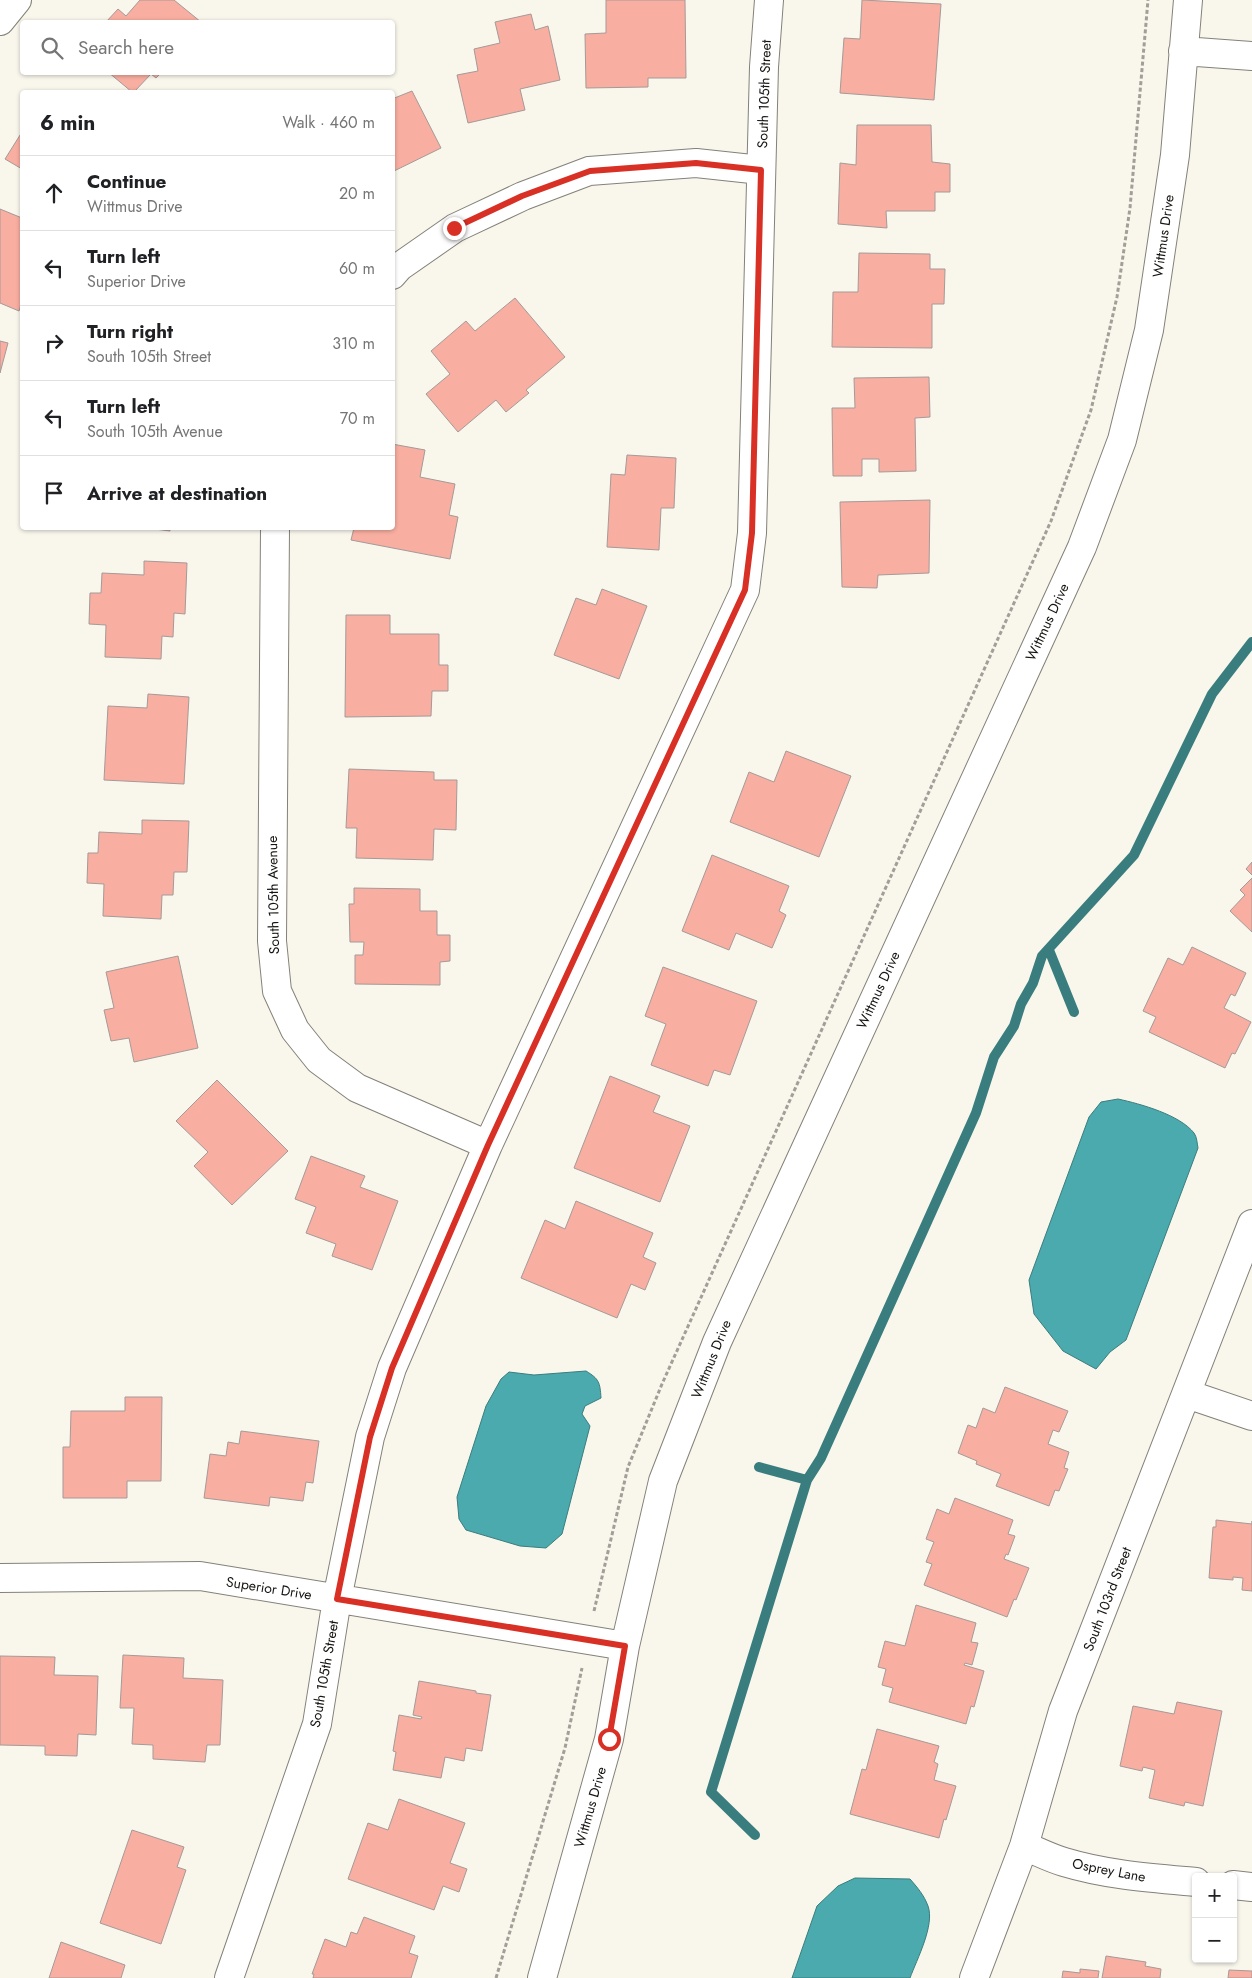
<!DOCTYPE html>
<meta charset="utf-8">
<style>
:root{--surface:#fff;--page:#f2f2f2;--text:#202124;--muted:#757577;--line:#e0e0e0}
body{margin:0;font-family:Jost,sans-serif;background:var(--page);color:var(--text)}
.controls{position:absolute;right:15px;bottom:15px;display:grid;overflow:hidden;border-radius:5px;box-shadow:0 1px 4px #0004}
.controls button{width:45px;height:45px;display:grid;place-items:center;padding:0;border:0;border-bottom:1px solid var(--line);background:var(--surface);color:var(--text);font:25px sans-serif}
.stop{position:absolute;width:15px;height:15px;margin:-11px;border:4px solid #d93025;border-radius:50%;background:#fff}
.stop.end{background:#d93025;border-color:#fff;box-shadow:0 1px 5px #0008}
.list{margin:0;padding:0;list-style:none}
h2{display:flex;justify-content:space-between;align-items:center;height:65px;margin:0;padding:0 20px;font-size:21px}
h2 small{font-size:16px;font-weight:400;color:var(--muted)}
.list li{display:grid;grid-template-columns:32px 1fr auto;gap:15px;align-items:center;box-sizing:border-box;height:75px;padding:0 20px;border-top:1px solid var(--line)}
.list b{display:block;font-size:19px;white-space:nowrap}
.list p{margin:0;font-size:16px;white-space:nowrap;color:var(--muted)}
.list em{font-size:16px;font-style:normal;color:var(--muted)}
.icon{flex:none;width:28px;height:28px;fill:none;stroke:currentColor;stroke-width:2;stroke-linecap:round;stroke-linejoin:round}
.map{position:relative;flex:none;width:1252px;height:1978px;overflow:hidden}
.search{position:absolute;background:var(--surface);box-shadow:0 1px 4px #0004;left:20px;top:20px;width:375px;height:55px;display:flex;align-items:center;gap:12px;box-sizing:border-box;padding:0 18px;border-radius:5px;color:var(--muted);font-size:19px}
.panel{position:absolute;background:var(--surface);box-shadow:0 1px 4px #0004;left:20px;top:90px;width:375px;height:440px;border-radius:5px}
.map>svg:first-child{display:block}
.water{fill:#4aaaad;stroke:#3a7d7e}
.lines{fill:none;stroke-linecap:round;stroke-linejoin:round}
.stream{stroke:#3a7d7e;stroke-width:10}
.building{fill:#f8aea1;stroke:#a59a98}
.minor-casing{stroke:#848178;stroke-width:30}
.path{stroke:#a19f98;stroke-width:3;stroke-dasharray:4 2.5;stroke-linecap:butt}
.minor{stroke:#fff;stroke-width:28}
.route{stroke:#d93025;stroke-width:6}
.labels{text-anchor:middle;dominant-baseline:central;stroke-width:4.5;stroke-linejoin:round;paint-order:stroke}
.street-label{font-size:14px;fill:#161512;stroke:#fff}
</style>
<div class="map">
<svg width="1252" height="1978" viewBox="0 0 1252 1978">
<rect width="100%" height="100%" fill="#f9f6ec"/>
<!-- water -->
<path class="water" d="M1118,1099C1141,1104 1180,1115 1194,1133C1197,1137 1197,1143 1198,1148L1126,1340L1110,1352L1096,1369L1063,1351L1034,1314L1029,1280L1089,1117L1101,1102Z
M586,1371C599,1379 600,1382 601,1398L585,1406L582,1414L590,1426L562,1534L546,1548L520,1546L466,1530L459,1519L457,1497L486,1406L501,1379L509,1372L534,1375Z
M855,1878L910,1879C917,1887 924,1895 928,1906C935,1925 917,1959 910,1978H792L817,1906L838,1886Z"/>
<g class="lines">
<!-- stream -->
<path class="stream" d="M1049,950L1074,1012
M759,1467L807,1480L821,1458L976,1113L994,1057L1014,1026L1021,1004L1033,983L1042,956L1134,855L1212,694L1252,642
M755,1835L711,1792L807,1480"/>
</g>
<!-- building -->
<path class="building" d="M140,0H174L201,22H106L118,9L126,16Z
M606,0H685L686,78H648V87L586,88L585,34L606,33Z
M862,0L941,4L934,100L840,93L844,38L860,39Z
M531,14L535,30L548,26L560,80L520,89L525,110L468,123L457,75L478,71L474,49L500,43L495,22Z
M108,72H162L156,78L151,74L134,92H132Z
M412,91L441,148L392,172V99Z
M857,125H931L932,162L950,164V192H935V211H886L887,228L838,224L840,163L856,165Z
M22,132V169L5,159Z
M0,209L22,218V301L19,311L0,303Z
M859,253L930,254V269H945L944,304H932V348L832,347L833,292H858Z
M515,298L565,357L526,390L529,393L506,412L496,400L458,432L426,394L450,374L431,351L466,321L475,331Z
M0,341L8,343L0,373Z
M929,377L930,417L915,418L916,471L879,472V459H862V476H833L832,408H855L854,378Z
M392,444L425,450L420,477L455,484L449,515L458,517L450,559L351,540L354,528H392Z
M627,455L676,458L674,508H661L659,550L607,547L611,474L625,475Z
M930,500L929,573L878,575L877,588L842,587L840,502Z
M147,528H170V531Z
M144,561L187,563L185,614L174,613L173,637L162,636L161,659L105,657L106,625L89,624L90,593H101L102,573L144,575Z
M602,589L647,606L619,679L554,655L576,598L596,605Z
M346,615H390V634H439V665H448V691H432L431,716L345,717Z
M148,694L189,697L184,784L104,780L108,706L147,708Z
M786,751L851,776L819,857L730,822L749,772L774,782Z
M349,769L434,772V780H457L456,830L434,829L433,860L356,858L357,828H346Z
M142,820L189,821L187,872H174L173,895H162L161,919L103,916L104,884L87,883L88,853H98L99,832L142,834Z
M712,855L789,886L779,911L786,915L772,948L736,933L729,950L682,931Z
M1252,862V875L1246,869Z
M1252,878V932L1230,911L1245,895L1240,890Z
M354,888L420,889V911H437V935H450V961L440,962V985L355,984V955H363L364,942H350L349,904H354Z
M1192,947L1246,973L1235,996L1231,994L1224,1008L1251,1022L1235,1054L1232,1053L1225,1068L1149,1032L1156,1017L1143,1011L1168,958L1183,965Z
M178,956L198,1048L134,1062L129,1038L111,1041L104,1010L114,1008L106,972Z
M663,967L757,1001L730,1075L714,1070L708,1086L651,1065L666,1024L645,1016Z
M610,1076L660,1096L653,1112L690,1126L660,1202L574,1168Z
M217,1080L288,1151L232,1205L194,1166L208,1152L176,1121Z
M311,1156L365,1176L360,1187L398,1201L372,1270L332,1256L336,1244L306,1233L316,1207L295,1199Z
M576,1201L653,1233L643,1257L656,1263L645,1290L631,1284L617,1318L521,1278L545,1220L565,1229Z
M1005,1387L1068,1411L1059,1432L1053,1430L1048,1444L1069,1452L1064,1468L1068,1469L1059,1491L1055,1490L1049,1506L996,1486L1001,1474L976,1464L977,1461L958,1453L968,1425L976,1428L983,1408L995,1413Z
M125,1397H162L161,1481H127V1498H63V1447H70L71,1411H125Z
M241,1431L319,1441L313,1483L306,1482L303,1501L270,1497L269,1506L204,1498L210,1454L226,1456L228,1442L239,1444Z
M955,1498L1013,1520L1008,1534L1015,1536L1008,1555L1006,1554L1004,1559L1029,1568L1016,1600L1014,1599L1007,1617L924,1585L932,1564L926,1562L934,1542L926,1539L937,1509L949,1514Z
M1216,1520L1252,1524V1521V1591L1242,1590L1243,1578L1233,1577V1580L1209,1578L1213,1527H1216Z
M916,1605L976,1623L971,1642L978,1643L972,1665L965,1663L964,1665L984,1671L974,1707L971,1706L966,1724L889,1702L893,1688L882,1685L886,1669L878,1667L885,1641L905,1646Z
M123,1655L184,1658L183,1678L223,1680L220,1745H207L205,1762L153,1759V1745L132,1744L134,1708H120Z
M0,1656L55,1657L54,1675L98,1676L96,1735L78,1734L77,1756L45,1755V1746L0,1745Z
M419,1681L476,1691V1693L491,1695L482,1751L466,1748L464,1761L445,1757L441,1778L393,1770L396,1752L393,1751L399,1715L421,1719L422,1717L413,1715Z
M1177,1702L1222,1711L1203,1806L1185,1802L1184,1806L1149,1798L1155,1770L1143,1767L1142,1771L1120,1766L1133,1706L1174,1714Z
M877,1729L939,1746L934,1762L938,1764L934,1780L956,1786L946,1820L944,1819L939,1838L850,1814L862,1769L866,1770Z
M399,1799L465,1823L450,1863L467,1869L459,1892L443,1886L434,1910L348,1879L368,1823L388,1830Z
M132,1830L184,1847L177,1867L186,1870L161,1944L100,1923Z
M364,1917L415,1936L409,1953L418,1956L411,1978H313L314,1974H312L325,1939L346,1947L351,1932L357,1934Z
M61,1942L125,1965L121,1978H49Z
M1106,1956L1146,1962L1145,1966L1161,1969L1160,1978H1102Z
M1080,1969L1099,1971L1098,1978H1062L1063,1971L1080,1973Z
M1229,1970L1252,1971V1978H1228Z"/>
<g class="lines">
<!-- minor casing -->
<g class="minor-casing">
<path id="minor" d="M0,21L17,0
M1183,51L1252,56
M392,275L399,267L455,228L523,196L589,171L696,163L761,170
M275,528L272,941L277,991L295,1030L319,1060L357,1088L488,1145
M1187,1394L1252,1416
M0,1578L200,1576L625,1646
M1024,1846C1037,1851 1050,1858 1064,1862C1107,1875 1151,1878 1196,1882
M1233,1885L1252,1887
M229,1978L317,1724L337,1599L370,1437L392,1368L488,1145L745,590L752,533L764,67L769,0
M542,1978L609,1739L625,1646L663,1481L717,1342L1082,547L1122,440L1149,330L1175,155L1188,0
M974,1978L1024,1846L1063,1711L1252,1224"/>
</g>
<!-- path -->
<path class="path" d="M594,1611L628,1467L662,1384L1051,521L1091,410L1117,297L1130,208L1148,0
M496,1978L565,1748L582,1668"/>
<!-- minor -->
<use href="#minor" class="minor"/>
</g>
<g class="lines">
<!-- route -->
<path class="route" d="M454,228L522,196L590,171L696,163L761,170L752,533L745,590L488,1145L392,1368L370,1437L337,1599L625,1646L609,1739"/>
</g>
<g class="labels">
<!-- street labels -->
<g class="street-label">
<text transform="translate(764 94) rotate(-88)">South 105th Street</text>
<text transform="translate(1163 236) rotate(-82)">Wittmus Drive</text>
<text transform="translate(1047 622) rotate(-65)">Wittmus Drive</text>
<text transform="translate(273 895) rotate(-91)">South 105th Avenue</text>
<text transform="translate(878 990) rotate(-65)">Wittmus Drive</text>
<text transform="translate(711 1359) rotate(-68)">Wittmus Drive</text>
<text transform="translate(269 1588) rotate(9)">Superior Drive</text>
<text transform="translate(1107 1599) rotate(-69)">South 103rd Street</text>
<text transform="translate(324 1674) rotate(-80)">South 105th Street</text>
<text transform="translate(590 1807) rotate(-74)">Wittmus Drive</text>
<text transform="translate(1109 1870) rotate(11)">Osprey Lane</text>
</g>
</g>
</svg>
<div class="controls">
<button>+</button>
<button>−</button>
</div>
<div class="stop" style="left:609px;top:1739px"></div>
<div class="stop end" style="left:454px;top:228px"></div>
<div class="search"><svg class="icon" aria-label="search" viewBox="0 0 24 24"><circle cx="10" cy="10" r="6"/><path d="M15 15l6 6"/></svg>Search here</div>
<section class="panel">
<h2>6 min<small>Walk · 460 m</small></h2>
<ul class="list">
<li><svg class="icon" aria-label="ahead" viewBox="0 0 24 24"><path d="M12 20V5M6 11l6-6 6 6"/></svg><div><b>Continue</b><p>Wittmus Drive</p></div><em>20 m</em></li>
<li><svg class="icon" aria-label="left" viewBox="0 0 24 24"><path d="M17 20v-9H6M10 6l-5 5 5 5"/></svg><div><b>Turn left</b><p>Superior Drive</p></div><em>60 m</em></li>
<li><svg class="icon" aria-label="right" viewBox="0 0 24 24"><path d="M7 20v-9h11M14 6l5 5-5 5"/></svg><div><b>Turn right</b><p>South 105th Street</p></div><em>310 m</em></li>
<li><svg class="icon" aria-label="left" viewBox="0 0 24 24"><path d="M17 20v-9H6M10 6l-5 5 5 5"/></svg><div><b>Turn left</b><p>South 105th Avenue</p></div><em>70 m</em></li>
<li><svg class="icon" aria-label="arrive" viewBox="0 0 24 24"><path d="M6 21V4h12l-3 4 3 4H6"/></svg><div><b>Arrive at destination</b></div></li>
</ul>
</section>
</div>
